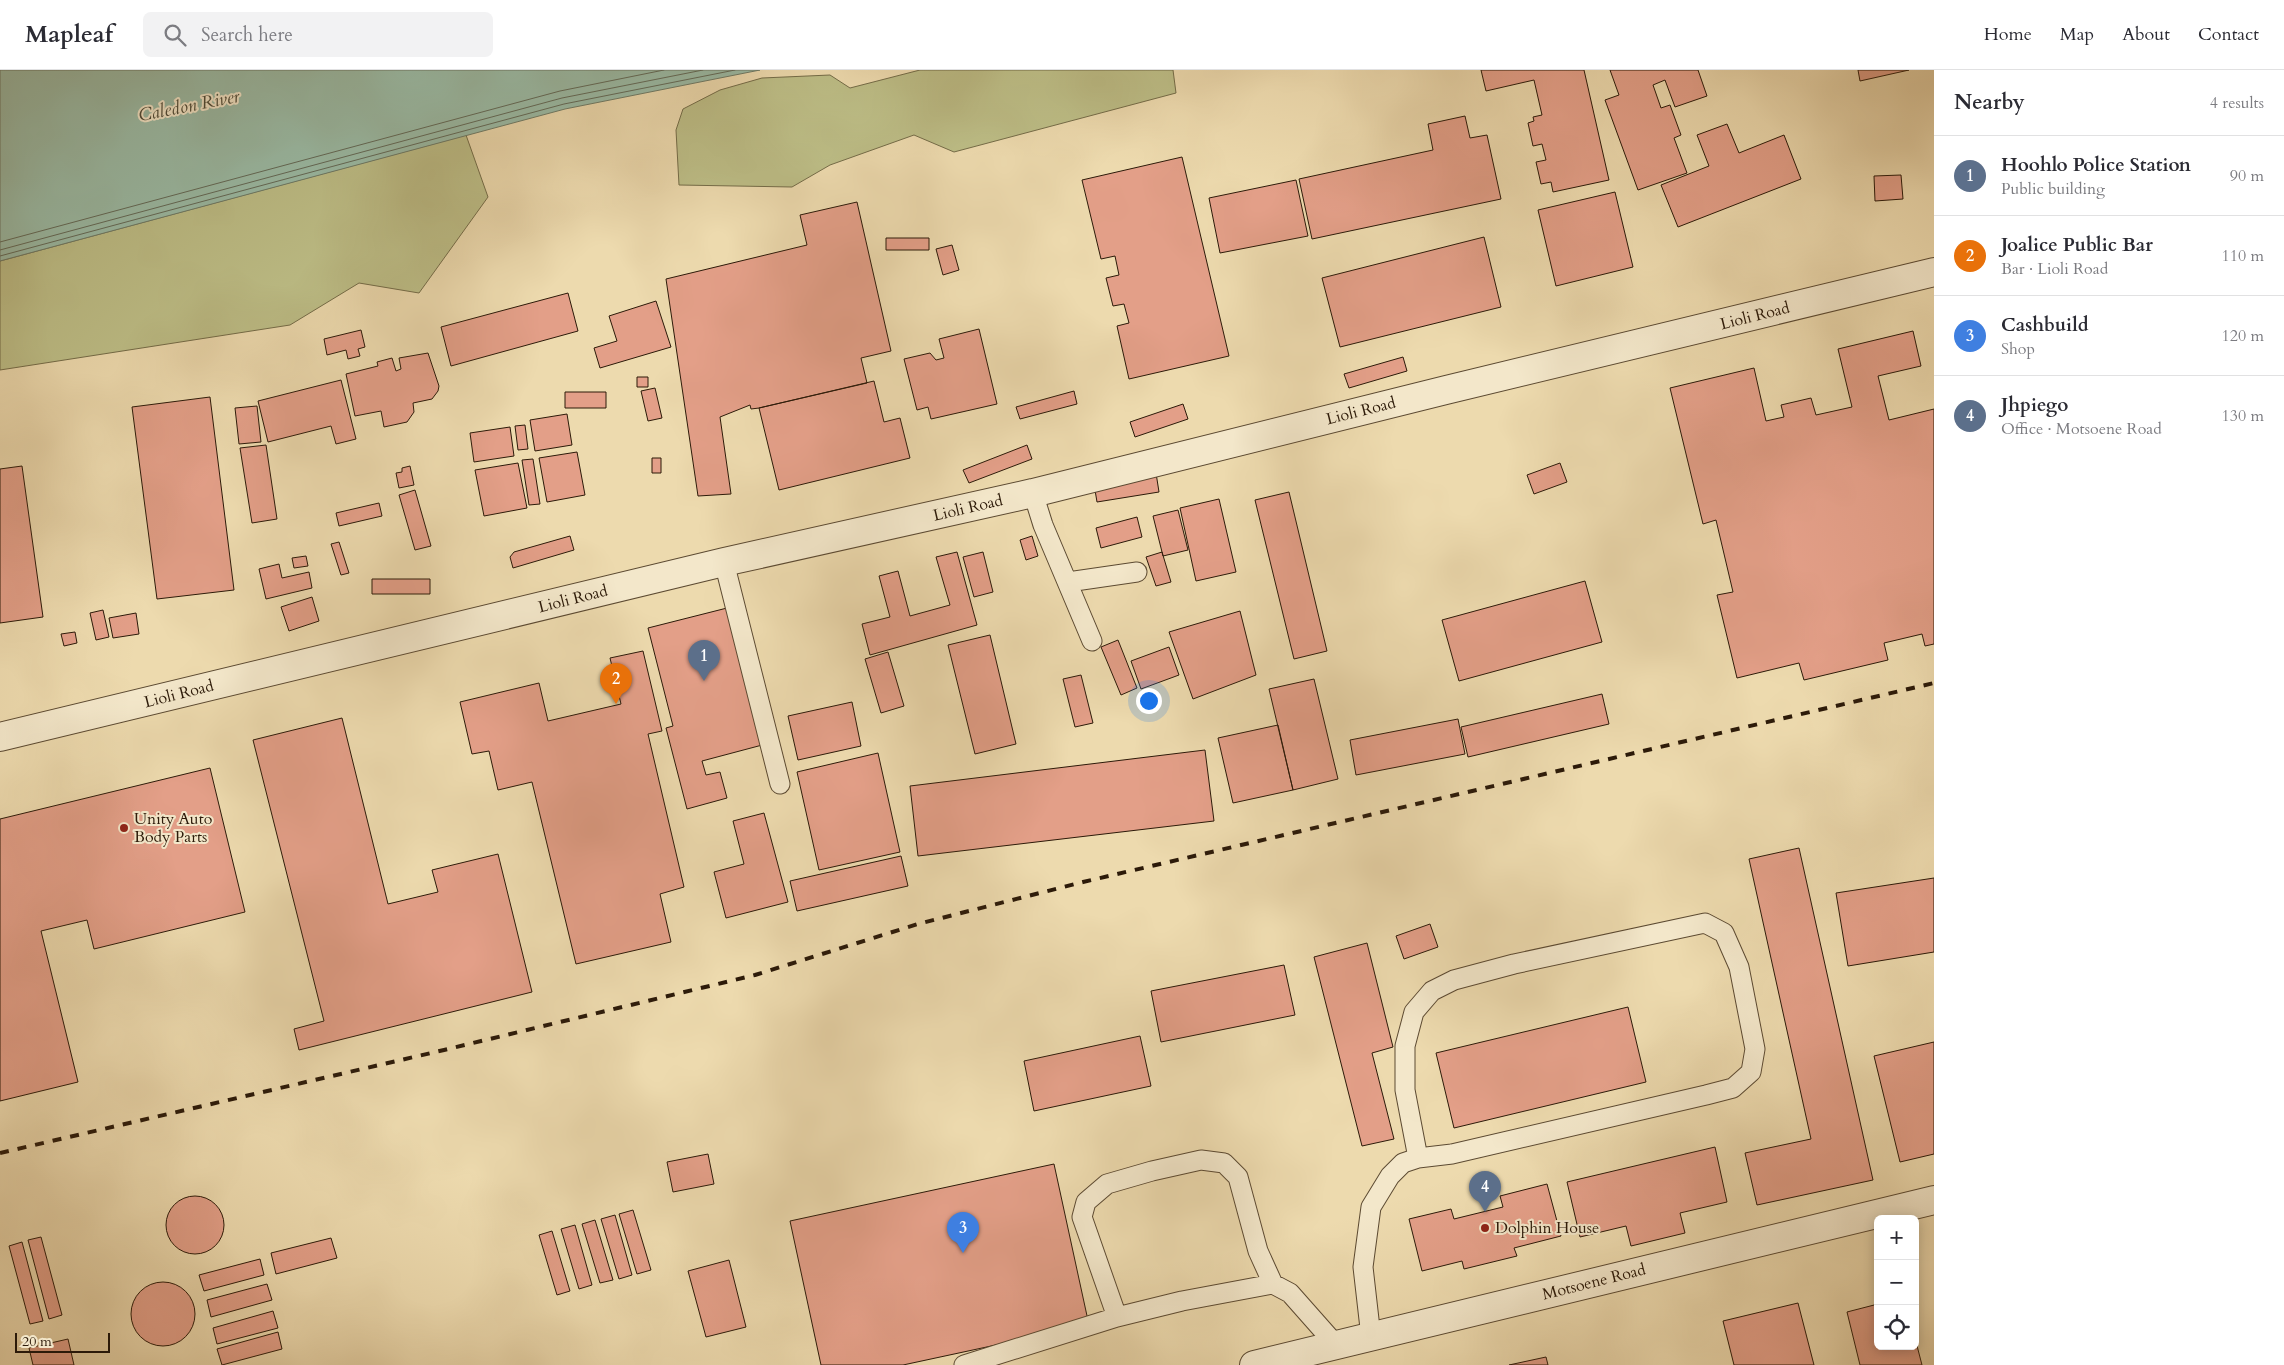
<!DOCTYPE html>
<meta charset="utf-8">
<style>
:root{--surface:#fff;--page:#f2f2f3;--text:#2b2b33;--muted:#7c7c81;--line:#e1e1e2;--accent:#8f2418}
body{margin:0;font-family:Cardo,serif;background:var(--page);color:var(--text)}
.controls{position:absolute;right:15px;bottom:15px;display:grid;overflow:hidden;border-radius:8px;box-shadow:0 2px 12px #0003}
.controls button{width:45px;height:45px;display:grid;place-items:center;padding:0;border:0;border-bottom:1px solid var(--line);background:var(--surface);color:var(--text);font:25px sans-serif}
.scale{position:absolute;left:15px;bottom:12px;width:95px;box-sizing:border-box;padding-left:5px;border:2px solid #2c1a09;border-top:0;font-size:14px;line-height:18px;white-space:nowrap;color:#2c1a09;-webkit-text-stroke:4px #f3e7ca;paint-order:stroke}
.you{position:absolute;left:1148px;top:630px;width:18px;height:18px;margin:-12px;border:4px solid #fff;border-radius:50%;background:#1a73e8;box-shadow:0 0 0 8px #1a73e833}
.badge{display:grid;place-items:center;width:32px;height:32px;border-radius:50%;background:var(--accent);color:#fff;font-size:16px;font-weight:700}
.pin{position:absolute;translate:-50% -41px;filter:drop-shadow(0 1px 2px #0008)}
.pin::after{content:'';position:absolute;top:26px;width:18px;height:15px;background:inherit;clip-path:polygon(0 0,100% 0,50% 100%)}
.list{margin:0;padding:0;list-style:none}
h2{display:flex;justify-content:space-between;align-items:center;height:65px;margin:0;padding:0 20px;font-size:21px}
h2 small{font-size:16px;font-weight:400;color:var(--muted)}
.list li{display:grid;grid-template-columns:32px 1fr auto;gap:15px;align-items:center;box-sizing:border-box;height:80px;padding:0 20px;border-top:1px solid var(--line)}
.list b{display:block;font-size:19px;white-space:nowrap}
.list p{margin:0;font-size:16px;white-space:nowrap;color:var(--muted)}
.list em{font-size:16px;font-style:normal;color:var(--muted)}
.icon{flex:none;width:28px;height:28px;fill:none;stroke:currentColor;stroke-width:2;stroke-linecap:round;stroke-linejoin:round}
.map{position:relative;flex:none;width:1934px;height:1295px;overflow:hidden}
header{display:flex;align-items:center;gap:30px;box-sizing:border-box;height:70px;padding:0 25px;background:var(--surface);border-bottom:1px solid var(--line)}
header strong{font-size:24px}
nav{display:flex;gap:28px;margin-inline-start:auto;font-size:18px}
.search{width:350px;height:45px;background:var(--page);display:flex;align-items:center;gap:12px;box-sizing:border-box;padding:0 18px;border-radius:8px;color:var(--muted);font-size:19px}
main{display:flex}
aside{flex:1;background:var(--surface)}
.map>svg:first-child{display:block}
.green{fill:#bdbe87;stroke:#746c48}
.water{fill:#9abba6;stroke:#6e7b67}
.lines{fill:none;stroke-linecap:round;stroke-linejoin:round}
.shore{stroke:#636a58;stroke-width:1}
.building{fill:#e39f88;stroke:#2c1a09}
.service-casing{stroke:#5c4a32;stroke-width:21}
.minor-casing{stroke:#5c4a32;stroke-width:30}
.service{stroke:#f3e7ca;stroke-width:19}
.minor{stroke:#f3e7ca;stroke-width:28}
.rail{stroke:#2c1a09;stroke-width:4;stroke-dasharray:9 9;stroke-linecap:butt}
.poi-dot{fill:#8f2418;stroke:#f3e7ca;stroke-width:2}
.labels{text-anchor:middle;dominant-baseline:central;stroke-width:4;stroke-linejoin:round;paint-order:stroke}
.street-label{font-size:16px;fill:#2c1a09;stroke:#f3e7ca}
.poi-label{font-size:16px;fill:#2c1a09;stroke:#f3e7ca;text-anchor:start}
.water-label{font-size:18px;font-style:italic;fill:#4d4a38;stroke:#f3e7ca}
</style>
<header>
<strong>Mapleaf</strong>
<div class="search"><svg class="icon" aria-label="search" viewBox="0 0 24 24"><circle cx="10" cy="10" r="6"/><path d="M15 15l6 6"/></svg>Search here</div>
<nav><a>Home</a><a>Map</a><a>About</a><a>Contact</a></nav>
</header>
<main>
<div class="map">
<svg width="1934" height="1295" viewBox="0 0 1934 1295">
<rect width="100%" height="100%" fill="#eddaae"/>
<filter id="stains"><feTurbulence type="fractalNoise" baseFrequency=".004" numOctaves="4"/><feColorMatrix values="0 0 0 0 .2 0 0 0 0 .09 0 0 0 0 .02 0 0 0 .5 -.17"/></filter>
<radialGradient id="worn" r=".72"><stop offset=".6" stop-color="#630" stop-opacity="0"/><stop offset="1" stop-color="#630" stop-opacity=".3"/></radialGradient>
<!-- green -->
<path class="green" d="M920,0H1173L1176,23L954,82L914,65L830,95L792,117L679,115L676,60L683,39L720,20L762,8L830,5L850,18Z
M466,65L488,127L419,223L359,213L290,255L0,300V191Z"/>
<!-- water -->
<path class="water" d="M0,0H760L565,39L0,191Z"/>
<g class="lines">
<!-- shore -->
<path class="shore" d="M0,172L560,21L664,0
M0,180L562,28L703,0
M0,186L564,34L735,0"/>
</g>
<!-- building -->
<path class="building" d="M1481,0H1584L1609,110L1553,122L1551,112L1541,114L1536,92L1546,90L1542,74L1533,76L1528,53L1534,51L1533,47L1542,45L1534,10L1486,21Z
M1610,0H1698L1707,26L1675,37L1665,10L1653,15L1661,38L1670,35L1681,65L1674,68L1687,103L1638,120L1605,30L1619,25Z
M1858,0H1909L1860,11Z
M1465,46L1470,68L1487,65L1501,129L1312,169L1299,109L1433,80L1428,54Z
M1727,54L1739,83L1784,65L1801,109L1678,157L1661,115L1709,96L1697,65Z
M1182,87L1229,286L1129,309L1117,256L1129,253L1124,234L1113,236L1106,208L1119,205L1115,186L1101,189L1082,110Z
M1901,105L1903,129L1875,131L1874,106Z
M1296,110L1308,166L1220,183L1209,128Z
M1615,122L1633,197L1556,216L1538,140Z
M857,132L891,281L861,288L867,313L759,338L751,339L750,335L720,347L731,424L698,426L666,209L807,175L800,145Z
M1484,167L1501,237L1340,277L1322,208Z
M886,168H929V180H886Z
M952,175L959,200L943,205L936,179Z
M568,223L578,261L451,296L441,257Z
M656,231L671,277L600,298L594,278L617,271L609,246Z
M979,259L997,334L931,349L928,337L917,340L904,289L930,283L936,290L944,288L939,269Z
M361,260L365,277L358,279L360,286L348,289L346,280L327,285L324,269Z
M1913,261L1921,296L1878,306L1889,350L1934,339V574L1925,576L1922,564L1884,573L1888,590L1804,610L1799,593L1737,608L1717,525L1733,522L1716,450L1703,454L1670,318L1754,298L1766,351L1784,347L1781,335L1811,328L1816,345L1852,337L1838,279Z
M428,283L439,316L438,321L432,329L413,333L414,342L407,352L384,357L381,341L355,346L346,304L378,296L377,292L392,288L396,301L401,299L399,288Z
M1403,287L1407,301L1349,318L1344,304Z
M637,307H648V317H637Z
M341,310L356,369L336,374L331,356L268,372L258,331Z
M874,311L884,352L900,348L910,388L779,420L759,338Z
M655,318L662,348L648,351L641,321Z
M1074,321L1077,334L1020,349L1016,337Z
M565,322H606V338H565Z
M210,327L234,520L157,529L132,337Z
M1183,334L1188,349L1135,367L1130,352Z
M257,336L261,372L239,374L235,338Z
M567,344L572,375L535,381L530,350Z
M525,355L528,379L518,380L515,356Z
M510,357L514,386L474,392L470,363Z
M266,375L277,449L252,453L240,378Z
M1027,375L1032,389L969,413L963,400Z
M577,382L585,425L547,432L539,388Z
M652,388H661V403H652Z
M533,389L540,434L529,435L522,390Z
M518,393L527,438L484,446L475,400Z
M1560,393L1567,412L1534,424L1527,405Z
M22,396L43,547L0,553V399Z
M410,396L414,415L399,418L396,403L402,402V398Z
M1156,403L1159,422L1097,432L1094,414Z
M415,420L431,476L415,480L399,425Z
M1289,422L1327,581L1294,589L1255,430Z
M1219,429L1236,502L1196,511L1180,438Z
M379,433L382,446L339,456L336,443Z
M1178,440L1188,480L1163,486L1153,446Z
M1137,447L1142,467L1101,478L1096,458Z
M570,466L574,480L513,498L510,487L514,482Z
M1032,466L1038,486L1026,490L1020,470Z
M339,472L349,503L341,505L331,474Z
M957,482L977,555L870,585L862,554L890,547L879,506L898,501L910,546L950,535L936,487Z
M983,482L993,522L974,527L963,487Z
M1162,482L1171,512L1156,516L1146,487Z
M306,486L308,496L294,498L292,488Z
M279,494L282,508L309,502L312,518L266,529L259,499Z
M372,509H430V524H372Z
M1585,511L1602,572L1459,611L1442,550Z
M312,527L319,551L289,561L281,537Z
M731,537L766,674L702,691L706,705L720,702L727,728L687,739L666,658L673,656L648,558Z
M103,540L109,567L96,570L90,543Z
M1240,541L1256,605L1193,629L1169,562Z
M136,543L139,564L113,568L109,548Z
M75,562L77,573L64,576L61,564Z
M990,565L1016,674L975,684L948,575Z
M1118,570L1137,618L1121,625L1101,577Z
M1169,577L1179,605L1141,619L1131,591Z
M643,581L662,661L648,664L684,817L660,824L671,872L576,894L532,712L498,720L489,681L472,684L460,632L539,613L548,651L621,634L610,588Z
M888,582L904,636L881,643L865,589Z
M1081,605L1093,653L1075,657L1063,609Z
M1314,609L1338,709L1293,720L1269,619Z
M1602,624L1609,654L1468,687L1461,657Z
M852,632L861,676L798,690L788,646Z
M342,648L388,834L438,822L432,800L498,784L532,922L299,980L294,959L324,951L253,670Z
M1458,649L1465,684L1356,705L1350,670Z
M1278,655L1293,720L1233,733L1218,668Z
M1205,680L1214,751L918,786L910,716Z
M878,683L900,782L819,800L797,702Z
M210,698L245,842L94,879L87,850L41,861L78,1012L0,1031V749Z
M764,743L788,832L726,848L714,802L744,794L733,751Z
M1799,778L1873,1110L1757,1135L1745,1083L1811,1069L1749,789Z
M901,786L908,816L797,841L790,811Z
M1934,808V882L1848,896L1836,823Z
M1430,854L1438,877L1404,889L1396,866Z
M1367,873L1393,977L1372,983L1394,1069L1362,1076L1314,887Z
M1284,895L1295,945L1161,972L1151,921Z
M1628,937L1646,1012L1454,1058L1436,983Z
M1140,966L1151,1016L1034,1041L1024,991Z
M1934,972V1084L1900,1092L1874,986Z
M1715,1077L1727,1132L1680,1143L1685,1163L1631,1176L1626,1156L1580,1167L1567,1112Z
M708,1084L714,1114L673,1122L667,1092Z
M1054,1094L1089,1255L903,1295H821L790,1151Z
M1547,1114L1561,1166L1514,1178L1517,1186L1464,1199L1462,1191L1422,1201L1409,1149L1451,1139L1454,1149L1503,1137L1500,1126Z
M166 1155a29 29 0 1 1 58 0a29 29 0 1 1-58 0Z
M633,1140L651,1200L637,1204L619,1144Z
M615,1145L632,1205L619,1209L601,1149Z
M595,1150L613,1210L600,1213L582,1154Z
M575,1155L592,1215L579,1219L561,1159Z
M552,1161L570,1221L557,1225L539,1165Z
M41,1167L62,1245L49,1249L28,1170Z
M331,1168L337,1188L276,1204L271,1183Z
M22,1172L43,1251L30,1254L9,1176Z
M260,1189L264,1205L204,1221L199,1205Z
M729,1190L746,1257L706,1267L688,1201Z
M131 1244a32 32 0 1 1 64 0a32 32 0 1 1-64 0Z
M267,1214L272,1230L211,1247L207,1230Z
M1798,1233L1814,1295H1734L1723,1251Z
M1878,1234V1276H1915V1268L1922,1295H1860L1847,1242Z
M273,1241L278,1258L217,1274L213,1258Z
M278,1262L282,1279L222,1295L217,1279Z
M68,1269L74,1295H33L29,1278Z
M1546,1287L1548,1295H1509Z"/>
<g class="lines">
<!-- service casing -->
<g class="service-casing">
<path id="service" d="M1033,423L1043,455L1092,571
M724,492L780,714
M1068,512L1137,502
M1273,1214L1182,1231L1117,1247L1082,1147L1086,1132L1107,1114L1152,1101L1201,1090L1224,1093L1238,1107L1258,1181L1273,1214L1290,1223L1336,1275
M1371,1267L1363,1197L1371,1137L1390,1106L1403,1093L1418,1088L1452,1084L1706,1025L1733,1018L1751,1002L1755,979L1739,897L1724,863L1705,853L1514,894L1454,910L1432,921L1414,942L1405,976V1020L1418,1088
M964,1295L1117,1247"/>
</g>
<!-- minor casing -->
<g class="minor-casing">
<path id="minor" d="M0,667L724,492L1033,423L1446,320L1934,202
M1254,1295L1934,1130"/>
</g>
<!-- service -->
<use href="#service" class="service"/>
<!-- minor -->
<use href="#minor" class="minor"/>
<!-- rail -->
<path class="rail" d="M0,1083L444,980L755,905L918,854L1083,812L1934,613"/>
</g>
<!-- markers -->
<g class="poi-dot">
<circle cx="124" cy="758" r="5"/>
<circle cx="1485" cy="1158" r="5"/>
</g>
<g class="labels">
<!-- street labels -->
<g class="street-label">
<text transform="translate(1755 246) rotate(-14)">Lioli Road</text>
<text transform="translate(1361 341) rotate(-14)">Lioli Road</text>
<text transform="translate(968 438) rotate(-13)">Lioli Road</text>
<text transform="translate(573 529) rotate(-14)">Lioli Road</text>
<text transform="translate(179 624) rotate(-14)">Lioli Road</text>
<text transform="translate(1594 1212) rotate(-14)">Motsoene Road</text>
</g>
<!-- poi labels -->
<g class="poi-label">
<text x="134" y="749">Unity Auto<tspan x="134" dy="18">Body Parts</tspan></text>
<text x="1495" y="1158">Dolphin House</text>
</g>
<!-- water labels -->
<g class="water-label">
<text transform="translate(189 36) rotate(-11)">Caledon River</text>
</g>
</g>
<rect width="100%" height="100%" filter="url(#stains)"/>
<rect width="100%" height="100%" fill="url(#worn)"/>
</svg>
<div class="controls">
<button>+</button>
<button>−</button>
<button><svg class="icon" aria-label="locate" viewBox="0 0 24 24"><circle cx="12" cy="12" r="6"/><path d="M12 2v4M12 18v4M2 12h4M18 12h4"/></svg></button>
</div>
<div class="scale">20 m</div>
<div class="you"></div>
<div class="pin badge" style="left:704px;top:611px;background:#5c6f8a">1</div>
<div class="pin badge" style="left:616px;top:634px;background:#e8710a">2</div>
<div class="pin badge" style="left:963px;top:1183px;background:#3f7fe0">3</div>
<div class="pin badge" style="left:1485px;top:1142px;background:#5c6f8a">4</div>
</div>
<aside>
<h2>Nearby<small>4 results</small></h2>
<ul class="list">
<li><span class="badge" style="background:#5c6f8a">1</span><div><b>Hoohlo Police Station</b><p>Public building</p></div><em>90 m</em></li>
<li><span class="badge" style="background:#e8710a">2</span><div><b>Joalice Public Bar</b><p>Bar · Lioli Road</p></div><em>110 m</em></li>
<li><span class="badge" style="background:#3f7fe0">3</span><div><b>Cashbuild</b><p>Shop</p></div><em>120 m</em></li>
<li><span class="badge" style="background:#5c6f8a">4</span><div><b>Jhpiego</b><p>Office · Motsoene Road</p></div><em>130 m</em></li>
</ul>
</aside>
</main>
